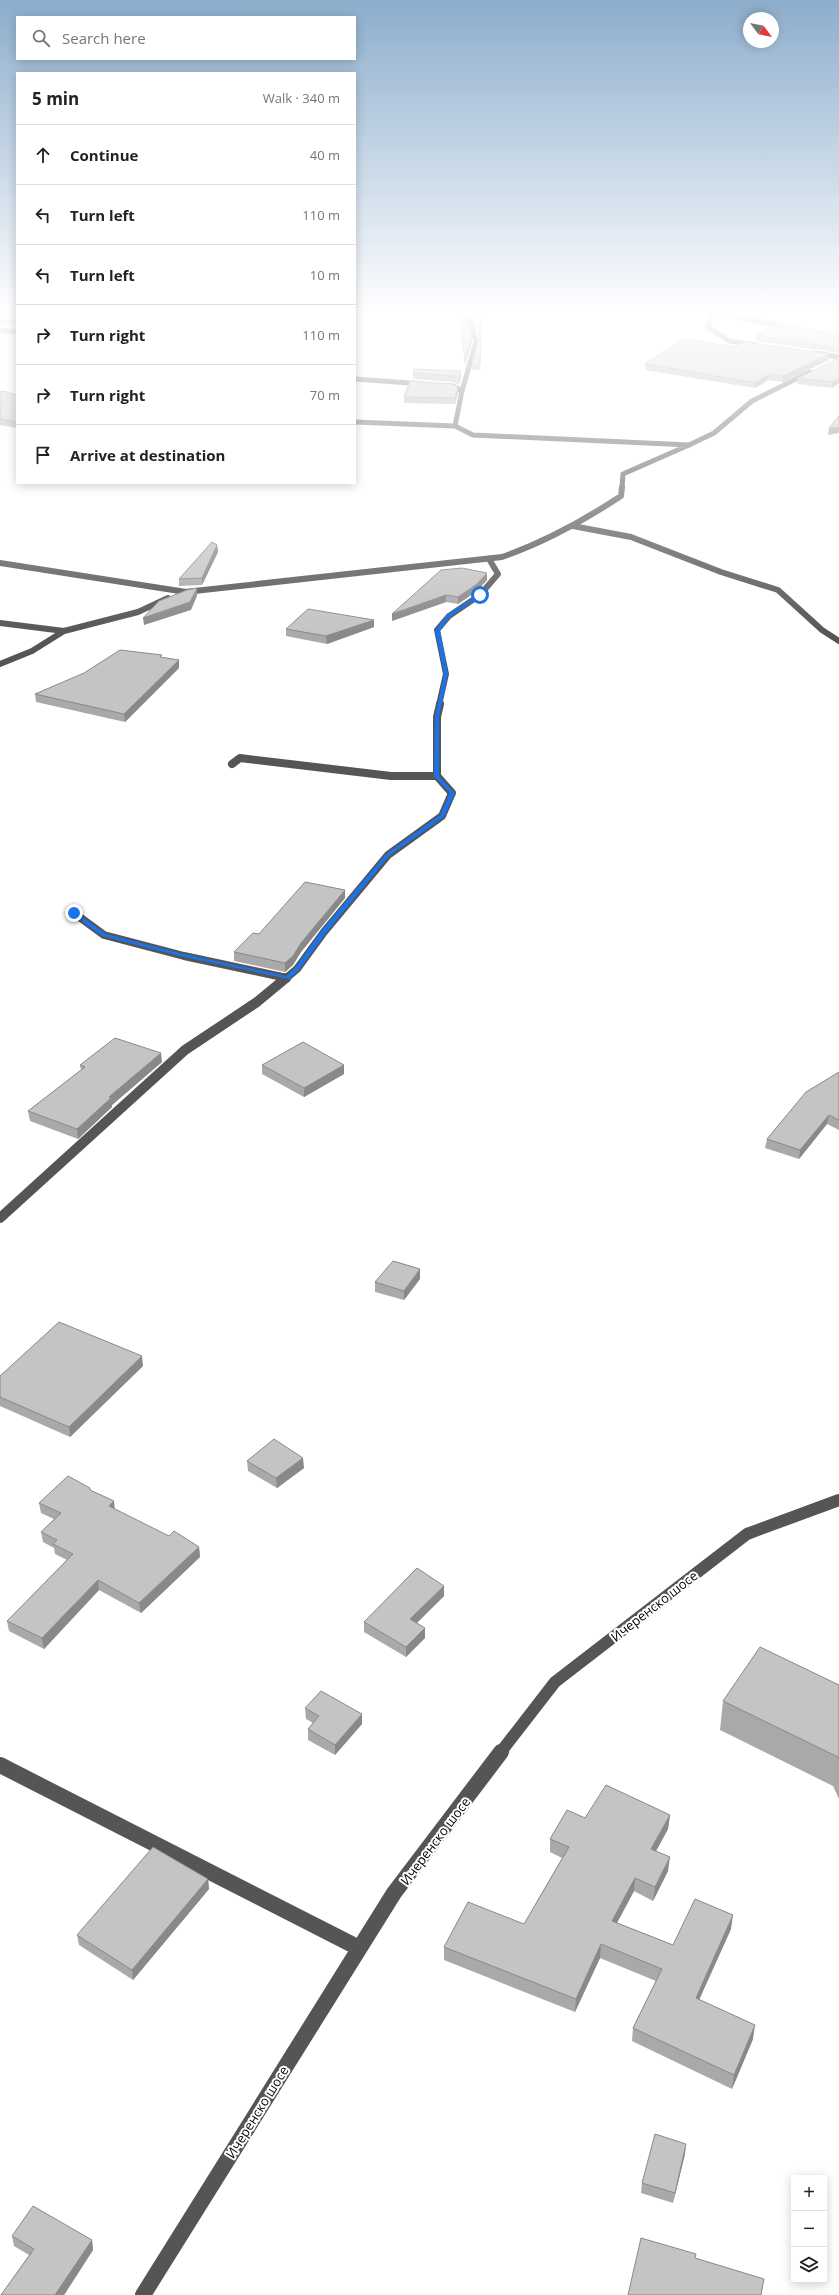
<!DOCTYPE html>
<meta charset="utf-8">
<style>
:root{--surface:#fff;--page:#f2f2f2;--text:#222;--muted:#767676;--line:#e0e0e0}
body{margin:0;font-family:"Open Sans",sans-serif;background:var(--page);color:var(--text)}
.controls{position:absolute;right:12px;bottom:12px;display:grid;overflow:hidden;border-radius:0px;box-shadow:0 2px 10px #0003}
.controls button{width:36px;height:36px;display:grid;place-items:center;padding:0;border:0;border-bottom:1px solid var(--line);background:var(--surface);color:var(--text);font:20px sans-serif}
.compass{position:absolute;left:743px;top:12px;width:36px;height:36px;border-radius:50%;background:var(--surface);box-shadow:0 2px 10px #0003;rotate:122deg}
.stop{position:absolute;width:12px;height:12px;margin:-9px;border:3px solid #1a73e8;border-radius:50%;background:#fff}
.stop.end{background:#1a73e8;border-color:#fff;box-shadow:0 1px 4px #0008}
.list{margin:0;padding:0;list-style:none}
h2{display:flex;justify-content:space-between;align-items:center;height:52px;margin:0;padding:0 16px;font-size:17px}
h2 small{font-size:13px;font-weight:400;color:var(--muted)}
.list li{display:grid;grid-template-columns:26px 1fr auto;gap:12px;align-items:center;box-sizing:border-box;height:60px;padding:0 16px;border-top:1px solid var(--line)}
.list b{display:block;font-size:15px;white-space:nowrap}
.list em{font-size:13px;font-style:normal;color:var(--muted)}
.icon{flex:none;width:22px;height:22px;fill:none;stroke:currentColor;stroke-width:2;stroke-linecap:round;stroke-linejoin:round}
.map{position:relative;flex:none;width:839px;height:2295px;overflow:hidden}
.search{position:absolute;background:var(--surface);box-shadow:0 2px 10px #0003;left:16px;top:16px;width:340px;height:44px;display:flex;align-items:center;gap:10px;box-sizing:border-box;padding:0 14px;border-radius:0px;color:var(--muted);font-size:15px}
.panel{position:absolute;background:var(--surface);box-shadow:0 2px 10px #0003;left:16px;top:72px;width:340px;height:412px;border-radius:0px}
.map>svg:first-child{display:block}
.lines{fill:none;stroke-linecap:round;stroke-linejoin:round}
.minor-far5{stroke:#555;stroke-width:5}
.minor-far4{stroke:#555;stroke-width:6}
.minor-far3{stroke:#555;stroke-width:8}
.minor-far2{stroke:#555;stroke-width:10}
.minor-far1{stroke:#555;stroke-width:12}
.minor{stroke:#555;stroke-width:16}
.wall{fill:#a9a9a9}
.shaded-wall{fill:#898989}
.building{fill:#c4c4c4;stroke:#898989}
.route{fill:#1a73e8}
.labels{text-anchor:middle;dominant-baseline:central;stroke-width:4;stroke-linejoin:round;paint-order:stroke}
.near-street-label{font-size:13px;fill:#000;stroke:#fff}
</style>
<div class="map">
<svg width="839" height="2295" viewBox="0 0 839 2295">
<rect width="100%" height="100%" fill="#fff"/>
<g class="lines">
<!-- minor-far5 -->
<path class="minor-far5" d="M712,314L708,327L729,341L755,345
M721,314L788,327
M0,330L17,332
M816,353L839,357
M355,379L423,384
M445,386H453L462,391L455,426L473,435L689,445L714,433L752,401L810,372
M462,391L476,342L469,314
M355,422L455,426
M622,488L623,474L689,445"/>
<!-- minor-far4 -->
<path class="minor-far4" d="M573,526L631,537L721,572L778,590L822,630L839,641
M0,563L186,592
M185,592L502,557C545,542 583,521 621,496L622,487
M0,623L64,631L138,612L168,598
M0,664L32,651L64,631
M439,705L446,674L437,630L449,616L480,595L498,574L489,559"/>
<!-- minor-far3 -->
<path class="minor-far3" d="M232,764L240,758L391,776H437
M74,913L104,935L184,956L287,978
M285,979L297,969L324,932L388,855L442,816L452,793L437,776V717L440,704"/>
<!-- minor-far2 -->
<path class="minor-far2" d="M0,1218L185,1050L257,1002L286,978"/>
<!-- minor-far1 -->
<path class="minor-far1" d="M500,1753L555,1682L747,1534L839,1500"/>
<!-- minor -->
<path class="minor" d="M0,1765L359,1948
M143,2295L394,1893L501,1752"/>
</g>
<!-- wall -->
<path class="wall" d="M0,314H17V327L0,324Z
M459,314H466L472,336V342L465,366Z
M473,314H482L480,369L472,370V364L479,338Z
M839,334V353L756,341V335Z
M735,347L829,360L783,382L768,380L755,388L645,370V364Z
M839,358V383L832,388L797,384L798,378Z
M461,371V377L459,385L453,382L413,379V373Z
M0,392L17,395V428L0,425Z
M458,393L455,404L404,403V397Z
M217,545L218,552L202,585L179,586V579Z
M487,573V580L477,591L458,604L446,602L392,621Z
M374,620V627L327,644L286,636V629Z
M162,658L179,660V668L125,722L36,702L35,694Z
M345,898L301,952L293,965L285,972L234,961V952L259,934Z
M162,1062L112,1105V1107L78,1139L30,1121L28,1111L81,1070L80,1065Z
M262,1065H344V1074L304,1097L262,1074Z
M839,1072V1130L827,1124L799,1159L765,1148L767,1139Z
M420,1279L404,1300L375,1292V1282Z
M143,1366L70,1437L0,1406V1376Z
M247,1461L304,1468L277,1488L248,1471Z
M90,1490L115,1510L169,1536L199,1547L200,1557L141,1613L99,1590L44,1649L9,1631L7,1621L67,1560L55,1554L54,1548L43,1542L41,1532L54,1519L41,1513L39,1503Z
M444,1586V1596L416,1623L425,1628V1638L406,1657L364,1632V1622Z
M839,1685V1799L833,1786L720,1730L723,1701Z
M305,1708L362,1724L335,1755L308,1740V1729L313,1723L306,1719Z
M670,1815L668,1829L656,1851L668,1871L653,1901L634,1891L617,1923L673,1945L731,1929L699,2000L753,2039L732,2089L632,2041L633,2028L656,1981L600,1958L575,2012L444,1960V1947L524,1924L562,1858L550,1852V1839L585,1818Z
M208,1879L209,1889L133,1980L79,1945L77,1935Z
M685,2154L673,2203L641,2193L642,2183Z
M12,2236L92,2240L93,2250L64,2295H1L29,2255L14,2246Z"/>
<!-- shaded-wall -->
<path class="shaded-wall" d="M472,336V342L465,366V361Z
M829,354V360L783,382V376Z
M461,371V377L459,385V379Z
M769,374L768,380L755,388L756,383Z
M839,378V383L832,388L833,382Z
M458,387V393L455,404V398Z
M839,427V433L828,435L829,428Z
M217,545L218,552L202,585V578Z
M487,573V580L477,591L458,604V597Z
M197,588V596L191,610L144,625L143,618Z
M446,595V602L392,621V614Z
M374,620V627L327,644L326,636Z
M179,660V668L125,722L124,714Z
M345,890V898L301,952L293,965L285,972V963Z
M161,1053L162,1062L112,1105V1107L78,1139L77,1129L109,1097Z
M344,1065V1074L304,1097V1088Z
M829,1115L827,1124L799,1159L800,1150Z
M420,1269V1279L404,1300V1291Z
M142,1356L143,1366L70,1437L69,1427Z
M303,1458L304,1468L277,1488L276,1478Z
M114,1501L115,1511L109,1506Z
M199,1547L200,1557L141,1613L139,1603Z
M98,1580L99,1590L44,1649L42,1638Z
M444,1586V1596L410,1630V1619Z
M425,1628V1638L406,1657V1647Z
M362,1714V1724L335,1755V1745Z
M670,1815L668,1829L650,1862L651,1849Z
M670,1857L668,1871L653,1901L655,1887Z
M635,1878L634,1891L611,1934L612,1921Z
M208,1879L209,1889L133,1980L132,1970Z
M733,1915L731,1929L694,2011L696,1998Z
M601,1944L600,1958L575,2012L576,1999Z
M755,2025L753,2039L732,2089L734,2075Z
M686,2144L685,2154L673,2203L675,2193Z
M92,2240L93,2250L64,2295H55Z"/>
<!-- building -->
<path class="building" d="M0,314H17V321L0,319Z
M460,314H466L472,336L465,361Z
M475,314H482L480,364H472L480,335Z
M778,323L839,334V348L756,335Z
M684,339L735,347L745,342L829,354L783,376L769,374L756,383L645,364Z
M839,358V378L833,382L798,378Z
M414,369L461,371L459,379L453,376L413,373Z
M410,381L452,384L458,387L455,398L404,397Z
M3,391L17,395V422L0,419V392Z
M839,416V427L829,428Z
M212,542L217,545L202,578L179,579Z
M462,568L487,573L477,584L458,597L446,595L392,614L441,570Z
M197,588L190,602L143,618L159,601L187,590Z
M308,609L374,620L326,636L286,629Z
M120,650L162,655L160,657L179,660L124,714L35,694L84,673Z
M305,882L345,890L301,943L293,956L285,963L234,952L253,933L259,934Z
M115,1038L161,1053L109,1097L111,1098L77,1129L28,1111L85,1067L80,1065Z
M303,1042L344,1065L304,1088L262,1065Z
M839,1072V1120L829,1115L800,1150L767,1139L806,1092Z
M393,1261L420,1269L404,1291L375,1282Z
M59,1322L142,1356L69,1427L0,1397V1376Z
M274,1439L303,1458L276,1478L247,1461Z
M68,1476L90,1488V1490L114,1501L109,1506L169,1536L174,1531L199,1547L139,1603L98,1580L42,1638L7,1621L73,1554L53,1544L57,1540L41,1532L61,1513L39,1503Z
M417,1568L444,1586L410,1619L425,1628L406,1647L364,1622Z
M760,1647L839,1685V1759L838,1757L723,1701Z
M321,1691L362,1714L335,1745L308,1729L319,1716L305,1708Z
M606,1785L670,1815L651,1849L670,1857L655,1887L635,1878L612,1921L673,1945L695,1899L733,1915L696,1998L755,2025L734,2075L633,2028L662,1969L601,1944L576,1999L444,1947L468,1902L524,1924L569,1847L550,1839L567,1810L585,1818Z
M153,1847L208,1879L132,1970L77,1935Z
M655,2134L686,2144L675,2193L642,2183Z
M33,2206L92,2240L55,2295H1L34,2249L12,2236Z
M641,2238L696,2254L695,2258L764,2279L761,2295H628Z"/>
<!-- sky -->
<linearGradient id="sky" x2="0" y2="1"><stop stop-color="#8cadcc"/><stop offset="0.49" stop-color="#fff"/><stop offset="1" stop-color="#fff" stop-opacity="0"/></linearGradient>
<rect width="839" height="636" fill="url(#sky)"/>
<!-- route -->
<path class="route" d="M479,594L482,595L450,617L440,630L448,674L439,717V776L455,793L444,817L389,856L326,933L299,970L289,979L184,957L102,936L72,914V912H76L106,934L184,954L286,976L295,968L322,930L386,854L440,815L450,793L434,776L435,717L444,674L435,630L447,615Z"/>
<g class="labels">
<!-- near-street labels -->
<g class="near-street-label">
<text transform="translate(654 1606) rotate(-38)">Ичеренско шосе</text>
<text transform="translate(435 1841) rotate(-53)">Ичеренско шосе</text>
<text transform="translate(257 2112) rotate(-58)">Ичеренско шосе</text>
</g>
</g>
</svg>
<div class="controls">
<button>+</button>
<button>−</button>
<button><svg class="icon" aria-label="layers" viewBox="0 0 24 24"><path d="M12 4l9 5-9 5-9-5zM3 14l9 5 9-5"/></svg></button>
</div>
<svg class="compass" viewBox="-18 -18 36 36"><path d="M0-13l5 13h-10z" fill="#e53935"/><path d="M0 13l5-13h-10z" fill="#767676"/></svg>
<div class="stop" style="left:480px;top:595px"></div>
<div class="stop end" style="left:74px;top:913px"></div>
<div class="search"><svg class="icon" aria-label="search" viewBox="0 0 24 24"><circle cx="10" cy="10" r="6"/><path d="M15 15l6 6"/></svg>Search here</div>
<section class="panel">
<h2>5 min<small>Walk · 340 m</small></h2>
<ul class="list">
<li><svg class="icon" aria-label="ahead" viewBox="0 0 24 24"><path d="M12 20V5M6 11l6-6 6 6"/></svg><div><b>Continue</b></div><em>40 m</em></li>
<li><svg class="icon" aria-label="left" viewBox="0 0 24 24"><path d="M17 20v-9H6M10 6l-5 5 5 5"/></svg><div><b>Turn left</b></div><em>110 m</em></li>
<li><svg class="icon" aria-label="left" viewBox="0 0 24 24"><path d="M17 20v-9H6M10 6l-5 5 5 5"/></svg><div><b>Turn left</b></div><em>10 m</em></li>
<li><svg class="icon" aria-label="right" viewBox="0 0 24 24"><path d="M7 20v-9h11M14 6l5 5-5 5"/></svg><div><b>Turn right</b></div><em>110 m</em></li>
<li><svg class="icon" aria-label="right" viewBox="0 0 24 24"><path d="M7 20v-9h11M14 6l5 5-5 5"/></svg><div><b>Turn right</b></div><em>70 m</em></li>
<li><svg class="icon" aria-label="arrive" viewBox="0 0 24 24"><path d="M6 21V4h12l-3 4 3 4H6"/></svg><div><b>Arrive at destination</b></div></li>
</ul>
</section>
</div>
